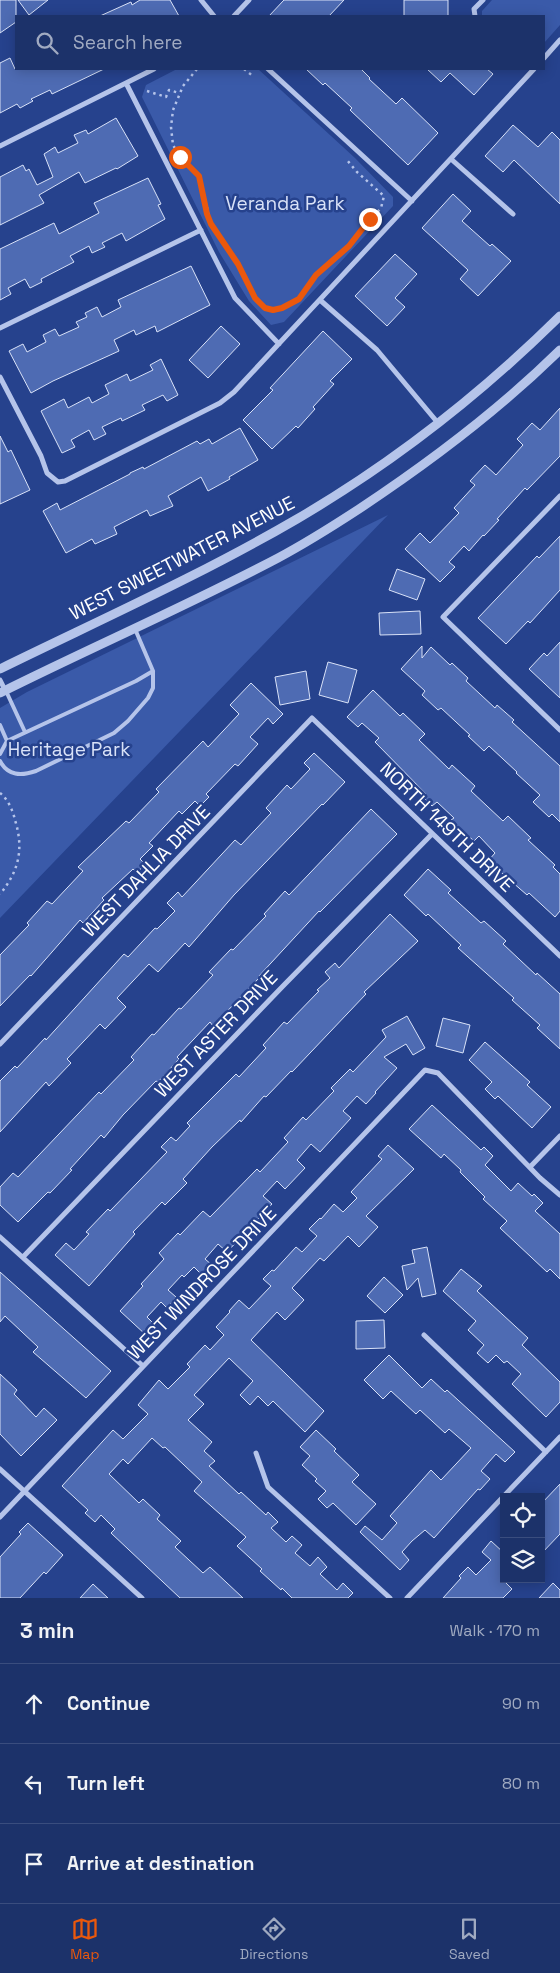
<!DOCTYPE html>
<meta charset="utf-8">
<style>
:root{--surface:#1c326a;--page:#253a70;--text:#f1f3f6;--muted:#a0aac1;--line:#3a4d7e;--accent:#ea580c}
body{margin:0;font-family:"Space Grotesk",sans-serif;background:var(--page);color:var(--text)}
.controls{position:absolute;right:15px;bottom:15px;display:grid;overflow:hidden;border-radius:0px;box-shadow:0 2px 12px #0003}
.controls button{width:45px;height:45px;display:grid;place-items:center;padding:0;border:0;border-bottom:1px solid var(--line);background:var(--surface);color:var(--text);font:25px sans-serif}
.stop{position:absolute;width:15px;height:15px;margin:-11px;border:4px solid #ea580c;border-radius:50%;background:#fff}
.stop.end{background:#ea580c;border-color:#fff;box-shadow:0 1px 5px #0008}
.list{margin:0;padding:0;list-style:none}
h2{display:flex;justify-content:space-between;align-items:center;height:65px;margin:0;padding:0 20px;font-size:21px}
h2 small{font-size:16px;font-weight:400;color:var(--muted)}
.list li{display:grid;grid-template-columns:32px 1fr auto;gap:15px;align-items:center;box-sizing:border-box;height:80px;padding:0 20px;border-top:1px solid var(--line)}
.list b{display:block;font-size:19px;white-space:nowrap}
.list em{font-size:16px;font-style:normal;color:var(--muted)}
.icon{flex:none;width:28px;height:28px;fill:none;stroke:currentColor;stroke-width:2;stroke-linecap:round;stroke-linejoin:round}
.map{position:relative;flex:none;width:560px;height:1598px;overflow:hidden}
.search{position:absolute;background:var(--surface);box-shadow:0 2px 12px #0003;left:15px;right:15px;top:15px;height:55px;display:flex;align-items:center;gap:12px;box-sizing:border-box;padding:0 18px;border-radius:0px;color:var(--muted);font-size:19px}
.sheet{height:305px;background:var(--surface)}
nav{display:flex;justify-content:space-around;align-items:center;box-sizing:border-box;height:70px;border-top:1px solid var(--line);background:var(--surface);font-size:14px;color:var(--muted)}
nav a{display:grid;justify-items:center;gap:2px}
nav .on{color:var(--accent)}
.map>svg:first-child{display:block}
.green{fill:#3a5aa9}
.building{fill:#4e6bb3;stroke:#d9e2f8}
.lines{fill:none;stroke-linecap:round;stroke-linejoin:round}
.path{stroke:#b5c4ea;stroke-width:2.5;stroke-dasharray:2.5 4;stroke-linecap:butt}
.service{stroke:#b5c4ea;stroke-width:4}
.minor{stroke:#b5c4ea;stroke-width:5}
.tertiary{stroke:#b5c4ea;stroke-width:9}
.route{stroke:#ea580c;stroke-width:6}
.labels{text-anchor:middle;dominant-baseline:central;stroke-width:5;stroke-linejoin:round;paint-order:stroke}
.park-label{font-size:19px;fill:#d9e2f8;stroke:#26428d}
.street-label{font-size:19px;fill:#fff;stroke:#26428d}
</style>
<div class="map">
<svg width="560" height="1598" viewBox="0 0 560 1598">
<rect width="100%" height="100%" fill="#26428d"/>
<!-- green -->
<path class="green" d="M492,0H560V25L544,43V16H482V11Z
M177,69H258L355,158L393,197V206L284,322L271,325L249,301L219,252L142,97L146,85Z
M388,515L0,918V708L27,692Z"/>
<!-- building -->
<path class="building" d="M0,0H16V22L0,33Z
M18,0H48L29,15Z
M140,0H170L179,16H100L131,2L132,5Z
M284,0H344L329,16H269Z
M404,0H448V16H404Z
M10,58L15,69H104L52,94L50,90L31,99L33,101L20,108L17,104L0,113V63Z
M306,69H361L370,78L369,79L396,104L402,98L438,133L408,165L350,110L352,108L325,83L323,85Z
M427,69H487L493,74L474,95L450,73L441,82Z
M116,118L138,156L117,169L116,168L85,183L79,172L39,195L44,203L0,225V177L23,165L26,171L29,169L37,185L53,177L44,154L55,147L58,153L78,143L74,135L86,130L88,134Z
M513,125L538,147L552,132L560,140V204L514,160L503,172L485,156Z
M148,178L161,204L158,205L165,219L126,241L122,233L102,243L105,247L92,253L89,246L70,256L74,262L41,279L42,282L30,288L25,279L8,288L11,294L0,300V249L54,223L59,234L99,213L94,203Z
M453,194L471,211L462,221L490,246L492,244L511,261L478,296L460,279L468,270L422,228Z
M395,254L417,274L395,298L405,307L387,326L355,296Z
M191,266L210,305L157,332L155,326L136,335L134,330L114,340L119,351L53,381L31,393L9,351L23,344L27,352L46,342L43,335L55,329L59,336L79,327L76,322L87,317L85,313L97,307L102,317L121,307L118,300Z
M221,326L240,344L208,378L189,360Z
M323,331L352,359L330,381L334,384L313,407L315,409L298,428L296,426L272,449L243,420L273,390L270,388Z
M161,359L178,395L167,401L163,395L142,405L145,410L122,421L121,418L102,427L106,434L94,440L89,430L71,440L75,447L62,453L41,411L64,399L68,408L89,397L92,403L109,394L105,385L127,374L130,381L153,370L150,365Z
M560,408V456L527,490L525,488L497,519L499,520L484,536L483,535L469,551L464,546L449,562L455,567L440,582L405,549L420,533L430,543L459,513L454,508L475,485L470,481L485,465L496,475L523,445L517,439L532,423L540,430Z
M240,428L258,460L229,477L230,479L208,491L201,477L168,496L173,506L150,516L147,510L114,527L117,534L95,544L92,539L66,553L43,511L57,503L60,510L130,474V473L143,467L144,469L197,441L200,444L209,439L212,444Z
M0,436L8,452L11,450L30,490L0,504Z
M560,536V590L530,623L528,621L506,644L478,618L537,556L539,558Z
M397,569L425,579L417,600L389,590Z
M420,611L421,634L380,635L379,613Z
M560,642V698L529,669L544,653L547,656Z
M422,646V658L431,647L450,665L452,663L468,678L466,681L495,708L497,705L514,720L512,722L560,766V822L552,814L549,817L533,802L540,795L516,773L517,772L489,746L484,751L468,736L470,735L441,708L438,710L422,695L425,691L401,669Z
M328,662L357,670L348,703L319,695Z
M306,671L310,699L280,705L275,677Z
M251,683L283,714L273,724L268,718L250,737L258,744L238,766L235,764L206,794L209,797L200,806L195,801L182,814L179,811L149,843L153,846L140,859L145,864L137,873L133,869L102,898L104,900L83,923L80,920L31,976L30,975L0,1006V955L29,925L27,923L47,901L52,904L83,871L78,867L126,821L129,823L159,792L156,789L203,741L208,747L239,714L230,705Z
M373,690L400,716L403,713L425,734L419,740L449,769L452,765L475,786L471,791L503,821L508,816L531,838L528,840L555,865L553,867L560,874V911L555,917L529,893L527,895L488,861L495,853L479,836L474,841L451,820L454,818L437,802L432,806L423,797L426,794L375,742L379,738L362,723L358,727L347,717Z
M314,753L345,782L323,805L322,804L234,895L189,947L185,943L158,972L149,964L117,998L126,1007L105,1029L100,1024L67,1059L71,1063L49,1086L46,1082L0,1132V1081L15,1066L17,1068L45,1038L46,1040L124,954L128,957L155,928L157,929L175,911L167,903L178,892L182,897L235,840L241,845L271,813L266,808L287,785L291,789L310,769L304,763Z
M371,809L397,834L320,912L319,911L259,976L260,977L213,1026L210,1022L177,1057L179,1059L158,1082L156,1081L123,1115L104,1138L101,1135L70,1169L72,1170L50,1193L48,1192L18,1222L0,1205V1187L13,1173L18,1177L99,1092L101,1094L134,1060L131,1057L152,1034L154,1035L179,1008L181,1009L213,975L209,972L231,949L233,950L266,916L264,914L285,891L289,895Z
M428,869L451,890L448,893L481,923L484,921L506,941L503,944L536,975L537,973L560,994V1049L537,1028L540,1025L512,1000L514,998L458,948L461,945L428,914L426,916L404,895Z
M390,914L418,941L364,992L366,994L292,1072L291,1071L266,1097L264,1096L241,1122L240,1120L212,1147L183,1179L187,1183L165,1205L162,1202L133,1232L135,1234L89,1286L55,1255L66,1243L74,1250L89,1234L86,1232L108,1209L110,1211L167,1152L161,1147L171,1137L176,1141L190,1126L187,1123L236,1074L239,1077L266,1048L263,1045L284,1022L287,1024L319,991L317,990L330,978L325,972L335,963L339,968Z
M407,1016L425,1048L413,1055L406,1044L384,1057L397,1068L375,1092L376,1093L366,1104L357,1096L343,1111L351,1118L320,1152L311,1144L297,1160L305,1168L285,1189L277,1181L263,1196L272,1204L227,1252L218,1244L205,1259L212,1265L202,1275L194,1267L184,1277L182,1275L168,1290L176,1297L167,1308L161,1302L147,1317L155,1325L146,1335L120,1311L143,1286L141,1284L164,1259L159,1253L178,1233L180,1235L203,1211L210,1217L257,1169L260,1172L288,1142L284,1138L303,1117L306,1120L334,1091L331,1088L350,1069L353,1072L386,1037L382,1030Z
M443,1018L470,1025L463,1053L436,1046Z
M485,1042L530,1082L527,1085L551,1107L532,1128L498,1096L495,1099L485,1089L492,1082L469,1060Z
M432,1105L481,1150L484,1147L493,1156L485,1165L511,1191L518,1183L532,1196L534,1194L543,1203L535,1211L560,1234V1279L550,1269L547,1272L500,1228L507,1221L483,1199L485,1197L460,1172L461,1170L444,1154L441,1158L409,1129Z
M388,1145L414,1169L366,1216L378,1227L359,1247L348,1236L324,1261L320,1258L292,1288L304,1300L285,1320L277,1312L251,1340L324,1411L305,1432L273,1401L268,1406L258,1396L250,1405L240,1395L253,1381L229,1358L194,1395L204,1404L188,1420L212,1442L204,1451L215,1461L209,1466L239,1494L241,1492L266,1515L268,1512L278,1522L271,1528L286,1542L292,1536L302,1545L295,1553L310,1566L318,1557L327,1567L320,1574L337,1590L343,1583L353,1593L348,1598H292L282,1588L281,1590L260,1571L262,1569L237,1546L246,1537L194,1491L202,1482L165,1447L163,1448L152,1438L128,1464L123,1459L109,1474L139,1503L143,1499L160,1515L157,1519L181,1541L175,1547L203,1573L210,1567L243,1598H180L111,1533L115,1529L101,1515L95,1522L85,1513L88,1510L62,1486L113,1430L123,1439L148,1414L138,1405L159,1380L168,1389L190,1367L187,1364L205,1345L210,1350L224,1335L216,1327L230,1312L229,1311L239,1300L249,1309L271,1286L263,1279L272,1270L274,1271L296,1247L302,1252L317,1236L309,1229L320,1218L321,1219L334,1204L343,1212L357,1198L351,1192L382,1159L378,1156Z
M427,1247L436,1294L422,1297L418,1278L407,1290L402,1266L415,1263L412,1250Z
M461,1269L482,1286L477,1291L528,1338L522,1345L560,1382V1402L546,1417L512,1384L521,1374L507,1361L504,1363L496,1355L488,1363L477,1353L484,1345L468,1330L476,1321L443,1291Z
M0,1272L111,1371L86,1398L33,1352L38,1347L5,1316L0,1322Z
M384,1277L403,1295L385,1313L367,1296Z
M384,1320L385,1348L356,1349V1321Z
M389,1355L422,1388L431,1379L445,1392L447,1390L515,1452L505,1462L496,1454L481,1471L490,1479L480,1490L478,1489L434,1538L425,1530L412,1541L402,1552L409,1560L400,1570L360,1532L365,1526L382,1540L397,1523L390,1516L431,1470L441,1480L471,1448L449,1429L445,1433L420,1410L416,1414L391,1391L383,1399L364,1380Z
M0,1374L17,1390L14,1394L36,1417L44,1408L57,1420L21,1456L0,1434Z
M316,1430L336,1449L334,1451L359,1475L352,1482L376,1504L356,1525L333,1503L327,1508L318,1499L326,1491L315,1481L317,1479L302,1465L310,1456L300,1447Z
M560,1484V1534L541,1554V1504Z
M28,1523L63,1555L46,1574L44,1572L20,1598H0V1557L21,1534L19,1532Z
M491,1541L504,1553V1581L512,1589L503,1598H443L461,1578L459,1576L468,1567L476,1575L491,1560L482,1552Z
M553,1583L560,1590V1598H539Z
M93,1584L108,1598H80Z"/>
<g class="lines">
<!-- path -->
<path class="path" d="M197,69L183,86L173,110L171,127L173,145L180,157L199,175L211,224L238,264L255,298L265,308L273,310L282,308L299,299L316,275L349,246L362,229L381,208L384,196L357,172L347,160
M244,69L254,77
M147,91L166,97L169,90L179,93
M0,793C8,799 13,811 15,820C24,849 19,871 0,894"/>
<!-- service -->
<path class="service" d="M6,691L25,732
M0,725L7,741
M0,754L7,741L136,681L153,671
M0,761C8,776 21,776 36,771L114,733L128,721L148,698L153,688V671L135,629"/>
<!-- minor -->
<path class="minor" d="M201,0L214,16
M234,16L249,0
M475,16L474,9L483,0
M544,58L560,40
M268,69L412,201
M126,83L235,298L279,344
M0,146L154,69
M451,159L513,214
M320,300L377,350L438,423
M0,328L201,230
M0,377L41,456L47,473L58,482L65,481L220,403L234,392L534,69
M560,496L443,617L560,730
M0,680L5,690
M0,1044L312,718L560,956
M530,1167L560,1136
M0,1237L143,1366
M23,1257L283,986L432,834
M424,1335L546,1452
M256,1453L268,1487L390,1598
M0,1469L142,1598
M0,1517L425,1070L438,1073L540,1178L560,1195
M407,1598L560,1437"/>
<!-- tertiary -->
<path class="tertiary" d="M0,669C100,620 201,575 297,519C393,463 481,394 560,316
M0,693C92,647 187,606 278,558C306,543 333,526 359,509C430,462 499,410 560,350"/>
</g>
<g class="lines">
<!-- route -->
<path class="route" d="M180,157L199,176L207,214L211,224L238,264L255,298L265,308L273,310L282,308L299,299L316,275L349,246L370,219"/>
</g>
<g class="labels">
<!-- park labels -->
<g class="park-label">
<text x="285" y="203">Veranda Park</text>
<text x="69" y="749">Heritage Park</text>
</g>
<!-- street labels -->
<g class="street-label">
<text transform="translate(182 558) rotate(-27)">WEST SWEETWATER AVENUE</text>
<text transform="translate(447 827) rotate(44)">NORTH 149TH DRIVE</text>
<text transform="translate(146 871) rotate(-46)">WEST DAHLIA DRIVE</text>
<text transform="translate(216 1034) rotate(-46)">WEST ASTER DRIVE</text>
<text transform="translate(202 1283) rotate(-46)">WEST WINDROSE DRIVE</text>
</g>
</g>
</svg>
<div class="controls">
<button><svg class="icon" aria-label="locate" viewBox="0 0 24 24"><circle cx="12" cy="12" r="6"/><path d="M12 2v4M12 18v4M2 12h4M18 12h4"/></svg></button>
<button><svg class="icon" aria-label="layers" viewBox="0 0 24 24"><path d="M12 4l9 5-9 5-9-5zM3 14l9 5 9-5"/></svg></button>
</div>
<div class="stop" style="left:180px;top:157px"></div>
<div class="stop end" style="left:370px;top:219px"></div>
<div class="search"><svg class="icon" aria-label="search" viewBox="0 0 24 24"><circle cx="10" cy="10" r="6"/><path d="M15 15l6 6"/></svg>Search here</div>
</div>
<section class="sheet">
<h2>3 min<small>Walk · 170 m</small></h2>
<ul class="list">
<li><svg class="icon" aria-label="ahead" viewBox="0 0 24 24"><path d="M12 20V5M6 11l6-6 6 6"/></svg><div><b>Continue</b></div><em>90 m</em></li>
<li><svg class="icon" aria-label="left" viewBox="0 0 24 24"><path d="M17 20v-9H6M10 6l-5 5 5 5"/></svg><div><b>Turn left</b></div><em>80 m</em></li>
<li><svg class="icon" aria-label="arrive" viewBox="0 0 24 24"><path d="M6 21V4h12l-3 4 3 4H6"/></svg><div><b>Arrive at destination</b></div></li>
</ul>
</section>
<nav>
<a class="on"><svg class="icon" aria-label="map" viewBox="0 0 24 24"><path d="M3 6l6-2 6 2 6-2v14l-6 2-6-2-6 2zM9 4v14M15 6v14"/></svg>Map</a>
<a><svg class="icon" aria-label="directions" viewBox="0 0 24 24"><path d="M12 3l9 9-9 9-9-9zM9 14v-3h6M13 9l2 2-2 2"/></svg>Directions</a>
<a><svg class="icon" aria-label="saved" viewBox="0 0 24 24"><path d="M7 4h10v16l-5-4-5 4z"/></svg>Saved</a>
</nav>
